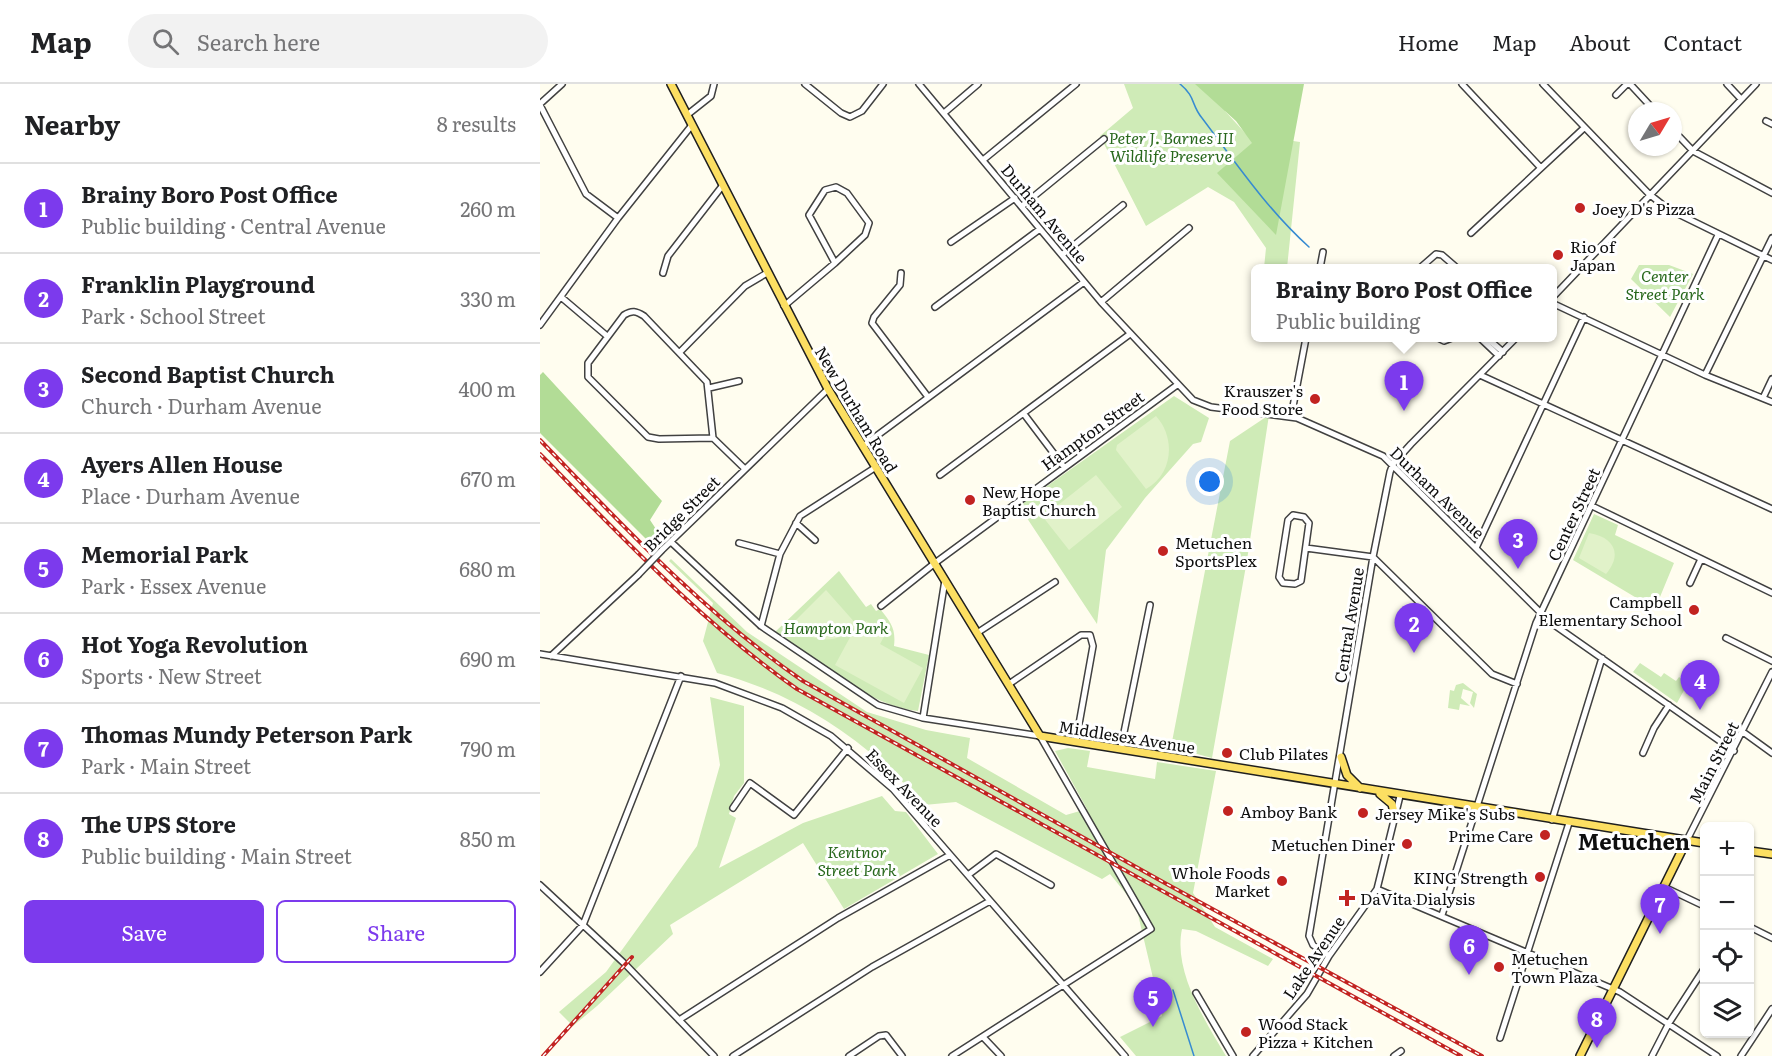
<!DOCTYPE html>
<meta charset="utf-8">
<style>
:root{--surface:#fff;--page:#f2f2f2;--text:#202124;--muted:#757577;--line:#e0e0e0;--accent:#7c3aed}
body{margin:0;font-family:Literata,serif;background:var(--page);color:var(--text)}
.controls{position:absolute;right:18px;bottom:18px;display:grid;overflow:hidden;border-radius:9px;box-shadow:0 2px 4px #0004}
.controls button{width:54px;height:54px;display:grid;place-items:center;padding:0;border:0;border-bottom:2px solid var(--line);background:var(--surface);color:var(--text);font:30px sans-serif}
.compass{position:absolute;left:1088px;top:18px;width:54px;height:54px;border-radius:50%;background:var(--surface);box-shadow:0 2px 4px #0004;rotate:52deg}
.you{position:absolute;left:670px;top:398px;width:21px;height:21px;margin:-15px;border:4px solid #fff;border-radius:50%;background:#1a73e8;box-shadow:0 0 0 9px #1a73e833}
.badge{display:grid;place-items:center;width:39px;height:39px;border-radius:50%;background:var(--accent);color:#fff;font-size:20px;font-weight:700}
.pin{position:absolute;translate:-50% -50px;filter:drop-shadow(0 2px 3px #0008)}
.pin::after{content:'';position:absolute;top:32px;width:21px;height:18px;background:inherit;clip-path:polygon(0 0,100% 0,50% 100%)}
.popup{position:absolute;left:711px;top:180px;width:306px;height:78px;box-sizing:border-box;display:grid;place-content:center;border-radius:9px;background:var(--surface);filter:drop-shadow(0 2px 4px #0005);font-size:20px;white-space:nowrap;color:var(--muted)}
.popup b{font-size:22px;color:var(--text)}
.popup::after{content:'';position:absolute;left:50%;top:100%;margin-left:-12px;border:12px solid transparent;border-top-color:var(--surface)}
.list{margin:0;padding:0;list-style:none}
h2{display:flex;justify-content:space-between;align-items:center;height:78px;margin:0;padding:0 24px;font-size:26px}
h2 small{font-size:20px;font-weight:400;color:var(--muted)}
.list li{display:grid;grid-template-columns:39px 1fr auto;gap:18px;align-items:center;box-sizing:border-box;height:90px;padding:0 24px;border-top:2px solid var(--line)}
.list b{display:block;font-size:22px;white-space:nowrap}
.list p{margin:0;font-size:20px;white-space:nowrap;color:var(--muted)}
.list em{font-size:20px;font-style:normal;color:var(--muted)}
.actions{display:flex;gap:12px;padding:18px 24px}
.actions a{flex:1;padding:14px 0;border:2px solid var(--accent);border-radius:9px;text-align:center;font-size:21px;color:var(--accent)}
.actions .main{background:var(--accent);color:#fff}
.icon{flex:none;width:33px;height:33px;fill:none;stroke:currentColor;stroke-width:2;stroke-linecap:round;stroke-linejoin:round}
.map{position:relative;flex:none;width:1232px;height:972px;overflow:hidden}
header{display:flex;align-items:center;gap:36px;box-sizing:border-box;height:84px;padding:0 30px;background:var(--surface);border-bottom:2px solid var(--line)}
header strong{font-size:28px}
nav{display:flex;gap:33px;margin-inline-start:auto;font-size:21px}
.search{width:420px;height:54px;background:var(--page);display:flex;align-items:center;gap:15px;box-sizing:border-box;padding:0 21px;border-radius:33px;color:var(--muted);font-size:22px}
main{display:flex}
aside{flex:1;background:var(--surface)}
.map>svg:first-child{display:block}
.green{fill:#cfebb7}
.forest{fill:#b2dc96}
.pitch{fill:#e1f2c9}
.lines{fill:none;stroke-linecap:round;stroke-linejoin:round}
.stream{stroke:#378bd1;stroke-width:1.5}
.minor-casing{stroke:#414141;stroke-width:8}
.major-casing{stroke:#1f1f1f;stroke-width:10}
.minor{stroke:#fff;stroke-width:5}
.major{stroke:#fcdf62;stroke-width:7}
.rail-casing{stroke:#c22321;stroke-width:4}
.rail{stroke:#fff;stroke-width:1.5;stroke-dasharray:4.5;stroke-linecap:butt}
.minor-bridge-casing{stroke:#414141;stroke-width:8;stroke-linecap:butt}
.minor-bridge{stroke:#fff;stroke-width:5}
.poi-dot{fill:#c22321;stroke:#fff;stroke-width:2}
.labels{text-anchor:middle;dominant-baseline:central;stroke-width:6;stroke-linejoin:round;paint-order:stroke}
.park-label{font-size:16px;font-style:italic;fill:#28681c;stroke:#fff}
.poi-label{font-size:16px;fill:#0e0e0e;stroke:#fff;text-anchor:start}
.street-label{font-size:16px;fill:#0e0e0e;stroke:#fff}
.district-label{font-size:22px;font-weight:bold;fill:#0e0e0e;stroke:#fff}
</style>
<header>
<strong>Map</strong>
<div class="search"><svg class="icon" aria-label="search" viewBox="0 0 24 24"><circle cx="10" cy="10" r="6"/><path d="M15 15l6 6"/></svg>Search here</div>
<nav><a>Home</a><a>Map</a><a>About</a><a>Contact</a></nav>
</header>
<main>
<aside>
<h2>Nearby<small>8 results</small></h2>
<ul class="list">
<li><span class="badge">1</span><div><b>Brainy Boro Post Office</b><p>Public building · Central Avenue</p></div><em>260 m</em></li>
<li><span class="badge">2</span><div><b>Franklin Playground</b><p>Park · School Street</p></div><em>330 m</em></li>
<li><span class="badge">3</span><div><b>Second Baptist Church</b><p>Church · Durham Avenue</p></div><em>400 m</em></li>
<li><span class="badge">4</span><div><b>Ayers Allen House</b><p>Place · Durham Avenue</p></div><em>670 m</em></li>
<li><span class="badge">5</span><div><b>Memorial Park</b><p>Park · Essex Avenue</p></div><em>680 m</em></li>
<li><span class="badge">6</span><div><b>Hot Yoga Revolution</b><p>Sports · New Street</p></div><em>690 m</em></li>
<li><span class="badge">7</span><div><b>Thomas Mundy Peterson Park</b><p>Park · Main Street</p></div><em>790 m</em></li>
<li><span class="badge">8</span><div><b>The UPS Store</b><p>Public building · Main Street</p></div><em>850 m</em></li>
</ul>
<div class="actions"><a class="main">Save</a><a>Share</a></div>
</aside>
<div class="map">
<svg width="1232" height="972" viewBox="0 0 1232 972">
<rect width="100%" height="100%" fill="#fffdef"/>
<!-- green -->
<path class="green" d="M584,0H690L685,27L706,50L760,58L747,184H724L726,164L694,118L668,103L606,142L560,52L593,24Z
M1099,181H1129L1153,190L1130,233L1091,195Z
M634,312L669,334L661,358L653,360L605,414L566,466L557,540L479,422Z
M729,331L707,476L672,674L631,663L690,357Z
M1054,430L1078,441L1075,451L1134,479L1115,525L1033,476Z
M131,475L207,548L327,628L386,646L430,654L427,674L526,731L547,725L515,667L528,664L550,667L547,683L615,695L617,678L676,687L653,809L675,843L733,875L728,882L656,847L642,845C633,887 665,937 686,972H596L580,953L622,932L596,822L570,790L562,795L416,718L384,721C329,658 258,610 177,589L163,557L173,519L129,477Z
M299,487L326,523L331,520L336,527L340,525C351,538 356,545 354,562L389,571L378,627C330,623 274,574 235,548Z
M1100,579L1121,593L1124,589L1136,597L1139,593L1148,599L1137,619L1093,588Z
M923,599L937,610L934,624L930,619L933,608L923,605L921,614L930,622L920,620L919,626L908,624L910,606L914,607L916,601Z
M170,613L204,622V699L194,712L189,730L196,734L179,784L263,739L342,712L355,727L366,728L398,770L304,825L263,759L130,841L133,850L57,922L33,942L19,928L66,888L157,762L180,681Z"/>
<!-- forest -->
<path class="forest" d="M655,0H764L736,151L677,89L712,59L696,37Z
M3,288L122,417L110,436L120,451L111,460L0,349V291Z"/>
<!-- pitch -->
<path class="pitch" d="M616,332C636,354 633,390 606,405L576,366L577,361Z
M556,391L582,423L529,466L503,433Z
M1049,449C1074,453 1083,470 1066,490L1039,474Z
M286,506L317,541C296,562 273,559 252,540Z
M326,537L347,547L340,560L383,584L364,619L295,581L314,546L320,549Z"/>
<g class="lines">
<!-- stream -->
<path class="stream" d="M640,0C656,13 651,21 662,34C696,79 727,125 769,163
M633,906L654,972"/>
<!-- minor casing -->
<g class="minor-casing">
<path id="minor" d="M265,0L301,29L310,33L322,27L343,0
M379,0L561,218L653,316L671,323L757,334L843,372L1010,538L1194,667
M922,0L1000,83
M1003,0L1109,110L1128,125L1232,176
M1090,0L1115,27
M1187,0L1201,15
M1076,11L1087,0
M0,20L22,0
M0,21L46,110L78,134
M404,29L438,0
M147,31L171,12L174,0
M1226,37L1232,40
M1133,46L1153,67L1232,109
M443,76L536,0
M296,103L307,109L329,139L325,151L295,179L269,131L285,106Z
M482,122L564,55
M931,149L1044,44
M411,158L475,114
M522,171L583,121
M780,184L783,168
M880,184L896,170L902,171L917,184
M123,189L128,172L183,101
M361,189L360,201L334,233L332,239L388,313
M21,213L67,252
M1012,214L1216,0
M561,218L649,144
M1012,219L1165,291L1232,318
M244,222L295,179
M395,223L500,145
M0,241L78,134L152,41
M898,254L904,257L912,254
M940,254L959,272
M947,254L963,268
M140,268L205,202L227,189
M940,291L1232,425
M1165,291L1232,154
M169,304L199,297
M1223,314L1232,295
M484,330L524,383
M751,333L766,254
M173,354L119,355L108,353L48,293V279L84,231C92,226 96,227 104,232L167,298L173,354L205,385
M323,362L544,198
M400,391L590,250
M1052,422L1232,509
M753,431L764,433L769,439L761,497L755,500L743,499L739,493L748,436Z
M256,439L275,456
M131,458L221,542L338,621L383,634L500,652L611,845L412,972
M199,459L240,470
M766,464L833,473
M936,464L1044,233
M122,466L288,305
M833,473L952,590L977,600
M1150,499L1161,475
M341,522L395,479L637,301
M221,542L240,470L260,432L336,383
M437,549L515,498
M1186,554L1232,577
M0,570L175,599L242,624L291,652L353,705L585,972
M11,572L98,491
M469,600L541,551H550L553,562L536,657
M383,634L405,496
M1203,648L1232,669
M581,663L610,521
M1103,669L1114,644L1129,621
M193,724L210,699L254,731L308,664
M1012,736L1062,574
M1147,756L1232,588
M428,791L456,770L511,801
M0,801L85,880L174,972
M1124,803L1164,822
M837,805L1080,908L1177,972
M902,831L996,539L1178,151
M1210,843L1232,854
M789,872L773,861L769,852L833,473L850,388L853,380L871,360L976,254
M0,888L43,841L141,592
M656,909L693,972
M139,936L298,834L410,771
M443,953L461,972
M960,954L1029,739
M193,972L332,883L450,817
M309,972L339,952L346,951L362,972
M713,972L767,910L789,872L837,805L860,712
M854,972L861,967
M1112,972L1129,939L1164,885
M1201,972L1232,925"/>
</g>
<!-- major casing -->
<g class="major-casing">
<path id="major" d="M131,0L288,305L500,652L1164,759
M801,673L807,691L820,704
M840,710L852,720L855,733
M1210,767L1232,770
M1040,972L1147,756"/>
</g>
<!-- minor -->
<use href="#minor" class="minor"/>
<!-- major -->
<use href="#major" class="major"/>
<!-- rail casing -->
<g class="rail-casing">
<path id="rail" d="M0,356C83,442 164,529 263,597L623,798L942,972
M0,370C82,453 161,538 257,605L921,972
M3,972L92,873"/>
</g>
<!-- rail -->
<use href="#rail" class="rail"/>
<!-- minor-bridge casing -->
<g class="minor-bridge-casing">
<path id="minor-bridge" d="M98,491L122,466"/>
</g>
<!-- minor-bridge -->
<use href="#minor-bridge" class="minor-bridge"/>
</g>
<!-- markers -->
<g class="poi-dot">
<circle cx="1040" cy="124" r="6"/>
<circle cx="1018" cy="171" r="6"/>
<circle cx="775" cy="315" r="6"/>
<circle cx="430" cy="416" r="6"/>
<circle cx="623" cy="467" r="6"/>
<circle cx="1154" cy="526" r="6"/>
<circle cx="687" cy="669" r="6"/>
<circle cx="688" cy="727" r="6"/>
<circle cx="823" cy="729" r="6"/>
<circle cx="1005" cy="751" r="6"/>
<circle cx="867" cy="760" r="6"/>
<circle cx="1000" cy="793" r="6"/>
<circle cx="742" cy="797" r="6"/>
<path d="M804 805h6v6h6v6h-6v6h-6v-6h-6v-6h6z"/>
<circle cx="959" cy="883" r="6"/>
<circle cx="706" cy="948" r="6"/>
</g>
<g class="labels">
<!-- park labels -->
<g class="park-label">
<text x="631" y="53">Peter J. Barnes III<tspan x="631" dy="18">Wildlife Preserve</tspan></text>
<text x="1125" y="191">Center<tspan x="1125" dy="18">Street Park</tspan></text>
<text x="296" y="543">Hampton Park</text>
<text x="317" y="767">Kentnor<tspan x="317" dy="18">Street Park</tspan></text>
</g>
<!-- poi labels -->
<g class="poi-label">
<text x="1052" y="124">Joey D's Pizza</text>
<text x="1030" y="162">Rio of<tspan x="1030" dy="18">Japan</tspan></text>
<text x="763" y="306" text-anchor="end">Krauszer's<tspan x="763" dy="18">Food Store</tspan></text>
<text x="442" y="407">New Hope<tspan x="442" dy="18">Baptist Church</tspan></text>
<text x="635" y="458">Metuchen<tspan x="635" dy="18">SportsPlex</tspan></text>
<text x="1142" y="517" text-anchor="end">Campbell<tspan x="1142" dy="18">Elementary School</tspan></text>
<text x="699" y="669">Club Pilates</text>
<text x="700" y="727">Amboy Bank</text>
<text x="835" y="729">Jersey Mike's Subs</text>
<text x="993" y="751" text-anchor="end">Prime Care</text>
<text x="855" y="760" text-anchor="end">Metuchen Diner</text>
<text x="730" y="788" text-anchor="end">Whole Foods<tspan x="730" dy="18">Market</tspan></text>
<text x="988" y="793" text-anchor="end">KING Strength</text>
<text x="820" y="814">DaVita Dialysis</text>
<text x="971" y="874">Metuchen<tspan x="971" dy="18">Town Plaza</tspan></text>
<text x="718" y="939">Wood Stack<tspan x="718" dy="18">Pizza + Kitchen</tspan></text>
</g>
<!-- street labels -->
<g class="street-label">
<text transform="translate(505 129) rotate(50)">Durham Avenue</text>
<text transform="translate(317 325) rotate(59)">New Durham Road</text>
<text transform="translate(552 346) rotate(-36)">Hampton Street</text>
<text transform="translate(898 408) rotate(44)">Durham Avenue</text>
<text transform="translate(141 429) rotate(-45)">Bridge Street</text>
<text transform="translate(1033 430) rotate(-65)">Center Street</text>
<text transform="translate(808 541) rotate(-81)">Central Avenue</text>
<text transform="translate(587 652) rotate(9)">Middlesex Avenue</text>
<text transform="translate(1173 678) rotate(-63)">Main Street</text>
<text transform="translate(365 703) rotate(46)">Essex Avenue</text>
<text transform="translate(773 873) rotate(-56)">Lake Avenue</text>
</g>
<!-- district labels -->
<g class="district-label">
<text x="1094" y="756">Metuchen</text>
</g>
</g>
</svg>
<div class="controls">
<button>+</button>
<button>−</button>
<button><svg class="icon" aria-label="locate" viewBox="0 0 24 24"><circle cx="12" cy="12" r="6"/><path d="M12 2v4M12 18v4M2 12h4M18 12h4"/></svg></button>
<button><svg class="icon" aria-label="layers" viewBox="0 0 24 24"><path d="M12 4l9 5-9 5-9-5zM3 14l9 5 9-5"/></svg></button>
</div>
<svg class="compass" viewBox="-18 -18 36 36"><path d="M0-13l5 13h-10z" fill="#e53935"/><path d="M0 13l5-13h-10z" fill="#757577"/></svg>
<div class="you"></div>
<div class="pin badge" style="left:864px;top:327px">1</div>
<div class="popup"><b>Brainy Boro Post Office</b>Public building</div>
<div class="pin badge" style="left:874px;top:569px">2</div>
<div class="pin badge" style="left:978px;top:485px">3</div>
<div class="pin badge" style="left:1160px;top:626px">4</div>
<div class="pin badge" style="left:613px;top:943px">5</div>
<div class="pin badge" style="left:929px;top:891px">6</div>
<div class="pin badge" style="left:1120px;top:850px">7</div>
<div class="pin badge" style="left:1057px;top:964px">8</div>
</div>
</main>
